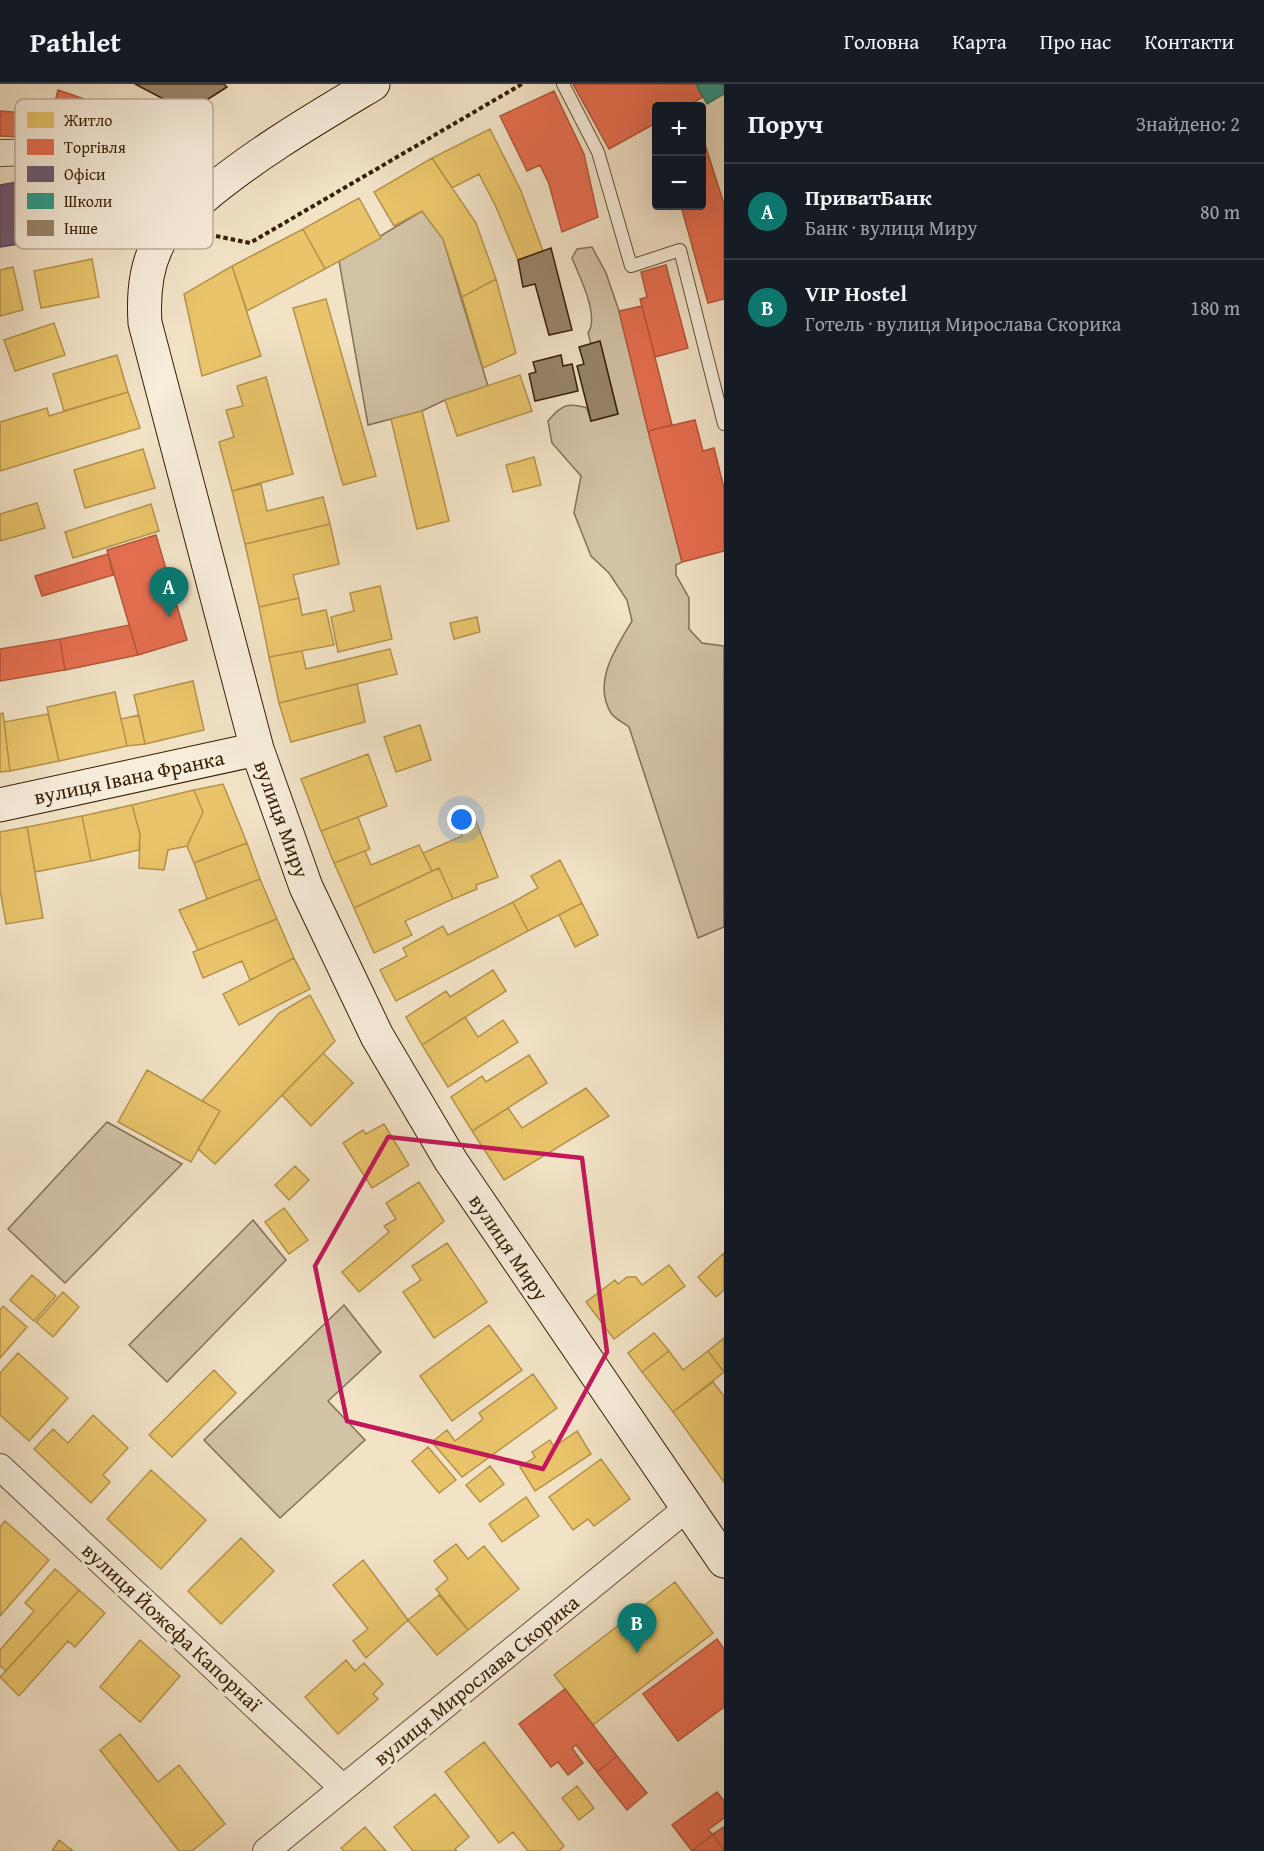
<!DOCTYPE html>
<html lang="uk">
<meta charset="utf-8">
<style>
:root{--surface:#171b24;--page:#20242c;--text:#f1f3f6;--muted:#9ea1a6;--line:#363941;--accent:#0f766e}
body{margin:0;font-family:"Gentium Book Plus",serif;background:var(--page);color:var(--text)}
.controls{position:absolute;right:18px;top:18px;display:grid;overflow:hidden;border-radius:6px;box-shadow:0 6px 24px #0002}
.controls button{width:54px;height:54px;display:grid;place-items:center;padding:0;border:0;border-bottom:2px solid var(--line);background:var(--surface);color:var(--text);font:30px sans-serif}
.you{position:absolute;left:462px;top:736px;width:21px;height:21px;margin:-15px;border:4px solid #fff;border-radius:50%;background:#1a73e8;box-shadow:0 0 0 9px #1a73e833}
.badge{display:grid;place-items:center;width:39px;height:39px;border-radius:50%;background:var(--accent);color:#fff;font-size:20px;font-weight:700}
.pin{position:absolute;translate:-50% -50px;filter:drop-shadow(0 2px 3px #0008)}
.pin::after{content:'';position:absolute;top:32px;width:21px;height:18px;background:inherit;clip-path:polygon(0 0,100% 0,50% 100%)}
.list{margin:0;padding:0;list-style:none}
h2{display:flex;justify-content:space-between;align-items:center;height:78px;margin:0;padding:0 24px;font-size:26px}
h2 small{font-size:20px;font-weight:400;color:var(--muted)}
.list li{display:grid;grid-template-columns:39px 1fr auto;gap:18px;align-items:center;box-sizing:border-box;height:96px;padding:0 24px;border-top:2px solid var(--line)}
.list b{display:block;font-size:22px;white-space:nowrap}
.list p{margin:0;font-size:20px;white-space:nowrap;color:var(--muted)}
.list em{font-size:20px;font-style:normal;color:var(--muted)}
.map{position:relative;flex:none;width:724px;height:1767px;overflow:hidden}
header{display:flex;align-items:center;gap:36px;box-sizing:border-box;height:84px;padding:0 30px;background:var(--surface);border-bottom:2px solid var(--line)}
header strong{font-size:28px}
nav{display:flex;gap:33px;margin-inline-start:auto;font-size:21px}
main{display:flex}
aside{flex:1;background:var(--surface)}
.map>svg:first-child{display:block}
.green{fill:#d2c2a6;stroke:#847055;stroke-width:1.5}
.homes{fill:#e9c46a;stroke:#b4924b;stroke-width:1.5}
.shops{fill:#e76f51;stroke:#b2573a;stroke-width:1.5}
.offices{fill:#6d597a;stroke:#5d4857;stroke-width:1.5}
.schools{fill:#2a9d8f;stroke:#2e7765;stroke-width:1.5}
.building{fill:#988569;stroke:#371f04;stroke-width:1.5}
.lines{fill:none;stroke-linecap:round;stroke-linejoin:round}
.lane-casing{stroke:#665035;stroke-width:14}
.street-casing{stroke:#665035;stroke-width:28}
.secondary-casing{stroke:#371f04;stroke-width:35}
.path{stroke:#371f04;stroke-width:4;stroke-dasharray:4.5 3;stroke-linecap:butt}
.lane{stroke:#f7eddb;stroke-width:12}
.street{stroke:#f7eddb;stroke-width:26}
.secondary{stroke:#f7eddb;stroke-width:33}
.marked{fill:none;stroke:#c2185b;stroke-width:4.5;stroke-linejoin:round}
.labels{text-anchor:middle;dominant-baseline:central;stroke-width:6;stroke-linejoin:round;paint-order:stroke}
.street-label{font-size:21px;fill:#371f04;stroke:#f7eddb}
.key{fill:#f7eddb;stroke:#bdaf9a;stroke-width:1.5}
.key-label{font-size:16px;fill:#371f04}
</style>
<header>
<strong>Pathlet</strong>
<nav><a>Головна</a><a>Карта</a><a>Про нас</a><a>Контакти</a></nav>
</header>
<main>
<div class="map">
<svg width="724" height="1767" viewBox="0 0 724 1767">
<rect width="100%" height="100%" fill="#f2e3c7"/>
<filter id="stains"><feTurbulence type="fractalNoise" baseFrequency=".00333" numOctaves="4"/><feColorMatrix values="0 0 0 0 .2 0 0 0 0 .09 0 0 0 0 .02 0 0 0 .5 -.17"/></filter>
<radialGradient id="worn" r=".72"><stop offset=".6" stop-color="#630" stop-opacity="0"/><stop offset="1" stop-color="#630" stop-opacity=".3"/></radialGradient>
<!-- green -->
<path class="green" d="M422,127L443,155L488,302L445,316L422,327L368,341L339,177Z
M592,163L606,189L619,227L682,478L676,481V491L689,514V545L702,559L724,562V843L698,854L629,643C624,639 615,635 611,629C592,598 616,564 632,537L627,516L609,489L591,472L574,429L581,392L552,359L548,337C561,321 568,318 587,324L591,337L618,330L600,258L591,260L588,249C600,231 579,192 572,174L577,165Z
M107,1038L182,1080L65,1199L8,1145Z
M253,1136L286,1176L167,1298L129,1261Z
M344,1221L381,1268L328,1317L365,1356L280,1434L204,1356Z"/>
<!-- homes -->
<path class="homes" d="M490,45L521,107L543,167L518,176L496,123L479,90L452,104L432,74Z
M432,74L476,139L496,195L462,213L443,155L422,127L394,142L374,108Z
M359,114L381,154L325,185L303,145Z
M303,145L325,185L247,227L232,182Z
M92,175L99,213L41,224L34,187Z
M232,182L261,272L202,292L184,210Z
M13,183L23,226L0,232V186Z
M496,195L516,269L483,284L462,213Z
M326,215L376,392L343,401L293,224Z
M54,239L65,271L15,287L4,256Z
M117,271L128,308L64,327L53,290Z
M520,291L532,327L457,352L445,316Z
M266,293L293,390L232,407L219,358L234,353L226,326L243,322L237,302Z
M128,308L140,344L0,387V338L47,324L49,332Z
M422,327L449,437L417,445L391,335Z
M143,365L155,404L85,424L74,386Z
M534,373L541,401L513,408L506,381Z
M261,400L267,427L323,413L330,440L245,460L232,407Z
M37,419L45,444L0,457V430Z
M151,420L159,447L73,474L65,448Z
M330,440L339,480L293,491L299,514L259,523L245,460Z
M380,502L392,555L338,568L331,533L354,527L350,509Z
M299,514L302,531L326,526L334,561L269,573L259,523Z
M477,533L480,548L454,555L450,539Z
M390,565L397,590L279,619L269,573L302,567L306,585Z
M193,597L204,646L145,660L134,611Z
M357,600L365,638L291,658L279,619Z
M115,608L127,662L59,677L47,623Z
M3,629L10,687L0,688V630Z
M48,630L59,677L10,687L4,638Z
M139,631L145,660L127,662L121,635Z
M420,641L431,676L396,688L384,653Z
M368,670L387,722L321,747L301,695Z
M223,700L247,759L194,779L187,762L203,728L194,706Z
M194,706L203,728L187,762L168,766L164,786L139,784L140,750L132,721Z
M132,721L140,750L139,766L91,777L82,732Z
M82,732L91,777L35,788L27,743Z
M358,733L370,765L334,779L321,747Z
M475,735L498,793L476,801L477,805L453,815L439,784L432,787L423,769L462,752L457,740Z
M27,743L43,834L6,840L0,806V748Z
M247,759L260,795L207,815L194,779Z
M419,761L432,787L354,824L334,779L365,767L371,781Z
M560,776L582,819L528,847L513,818L538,804L531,792Z
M439,784L453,815L405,837L412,851L374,869L354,824Z
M260,795L277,835L198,866L179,826Z
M513,818L528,847L396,917L380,886L407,872L403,864L443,842L448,851Z
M582,819L598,851L575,863L559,831Z
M277,835L294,874L250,896L242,877L203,894L193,868Z
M294,874L310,905L239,941L223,910Z
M493,886L506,907L422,961L406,933L446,907L450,913Z
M310,911L335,957L215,1080L198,1065L220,1027L202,1017L279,929Z
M465,933L478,953L503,936L518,958L448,1003L422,961Z
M323,969L353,999L311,1042L282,1011Z
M529,971L547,999L472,1047L451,1013L482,992L486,998Z
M147,986L220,1027L191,1078L118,1038Z
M586,1004L609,1032L504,1096L472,1047L508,1024L522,1044Z
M384,1040L409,1081L372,1104L343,1059L363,1046L366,1050Z
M295,1082L309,1096L289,1116L275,1101Z
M419,1098L444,1137L359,1208L342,1188L389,1148L384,1142L396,1135L386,1119Z
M284,1124L308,1156L289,1170L265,1138Z
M447,1159L487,1218L434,1254L403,1208L421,1196L412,1182Z
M724,1169V1206L716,1213L698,1193Z
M669,1181L685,1202L614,1255L586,1218L615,1196L618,1200L627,1193H636L642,1201Z
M32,1191L56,1212L34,1237L10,1216Z
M63,1208L79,1223L53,1253L36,1238Z
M3,1222L27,1243L0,1274V1226Z
M489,1241L522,1286L452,1337L420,1292Z
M654,1249L669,1267L642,1288L628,1269Z
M724,1254V1288L708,1267Z
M669,1267L683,1286L708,1267L724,1288L673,1328L642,1288Z
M18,1269L68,1314L29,1357L0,1331V1289Z
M214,1286L236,1309L172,1373L149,1351Z
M533,1290L557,1324L462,1393L432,1358L447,1346L455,1357L483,1335L479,1329Z
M713,1298L724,1312V1398L673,1328Z
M93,1331L128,1364L103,1391L110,1398L91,1419L34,1365L53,1345L68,1359Z
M577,1347L591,1370L535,1407L520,1383L535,1373L532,1368L550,1356L554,1363Z
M428,1363L456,1396L439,1409L412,1377Z
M601,1375L630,1415L594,1442L588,1435L573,1446L549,1413Z
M490,1382L504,1400L480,1418L466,1401Z
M151,1386L206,1436L161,1485L107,1435Z
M526,1413L539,1432L502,1458L489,1440Z
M5,1437L49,1476L0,1532V1443Z
M241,1454L274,1487L221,1540L188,1507Z
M456,1460L468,1475L484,1462L519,1505L468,1546L436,1505L448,1495L434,1477Z
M363,1476L408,1536L366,1574L353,1557L368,1545L333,1501Z
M55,1485L79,1506L6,1587L0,1582V1566L34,1527L25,1519Z
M675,1498L713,1549L593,1641L554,1591Z
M79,1506L105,1529L75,1563L68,1557L19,1612L0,1593Z
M439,1511L468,1546L437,1571L408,1536Z
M140,1556L180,1592L140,1638L100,1603Z
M346,1576L355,1587L364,1579L383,1600L373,1610L378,1615L338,1650L305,1613Z
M120,1650L158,1698L179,1681L225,1740L192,1767H179L100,1666Z
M484,1658L564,1762L559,1767H528L513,1748L499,1759L445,1688Z
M577,1702L594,1724L579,1736L562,1714Z
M435,1710L469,1753L455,1765L457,1767H413L394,1743Z
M365,1743L386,1767H344L341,1764Z
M59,1756L73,1767H52Z"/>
<!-- shops -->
<path class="shops" d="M573,0H696L703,13L691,20L692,22H656V48L654,40L609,65Z
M58,6L116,26L98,69L46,54Z
M554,7L584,70L598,133L562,148L549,100L540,81L527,87L500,32Z
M0,27L51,31L46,54L0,52Z
M702,51L724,120V215L708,219L681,122H702Z
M666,181L688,264L655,273L640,215L647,213L641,188Z
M642,222L672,341L648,347L619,227Z
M695,336L703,367L714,364L724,404V467L682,478L648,347Z
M156,451L187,556L138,571L107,466Z
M108,470L113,491L42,512L35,492Z
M129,541L138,571L65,586L60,555Z
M60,555L65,586L0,597V565Z
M717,1555L724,1565V1623L678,1657L643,1610Z
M565,1605L617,1672L597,1688L576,1661L572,1664L583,1679L568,1691L558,1678L551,1683L519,1640Z
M617,1672L647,1709L627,1726L597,1688Z
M717,1708L724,1717V1734L708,1746L713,1750L692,1767L672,1741Z
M724,1743V1767L713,1750Z
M713,1750L724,1767H692Z"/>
<!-- offices -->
<path class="offices" d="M80,87L87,135L63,139L65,153L0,163V101Z"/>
<!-- schools -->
<path class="schools" d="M696,0H724V10L707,20Z"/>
<!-- building -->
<path class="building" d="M135,0H224L227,3L188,28Z
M551,164L572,246L549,251L535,200L523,203L518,176Z
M600,257L618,330L591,337L577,282L584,280L579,263Z
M561,271L563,282L572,280L578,307L535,317L529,290L536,288L533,278Z"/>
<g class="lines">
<!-- lane casing -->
<g class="lane-casing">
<path id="lane" d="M563,0L598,68L631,182L680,166L724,340"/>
</g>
<!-- street casing -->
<g class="street-casing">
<path id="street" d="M0,69C18,69 38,67 56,68C102,72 155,96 186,128
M0,1383L343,1704
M266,1767L686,1425"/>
</g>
<!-- secondary casing -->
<g class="secondary-casing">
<path id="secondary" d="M373,0C313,36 253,71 199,117C188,126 174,136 165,148C146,175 143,207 145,239L257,665L306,803L377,952L451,1077L724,1477
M0,721L257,665"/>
</g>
<!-- path -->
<path class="path" d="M216,152L250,159L522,0"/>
<!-- lane -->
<use href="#lane" class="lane"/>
<!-- street -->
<use href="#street" class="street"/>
<!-- secondary -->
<use href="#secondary" class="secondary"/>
</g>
<!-- marked area -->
<path class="marked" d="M388,1053L582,1074L607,1268L543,1385L347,1337L315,1182Z"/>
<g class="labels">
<!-- street labels -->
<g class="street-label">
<text transform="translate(129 693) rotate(-12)">вулиця Івана Франка</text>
<text transform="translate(282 735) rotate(70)">вулиця Миру</text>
<text transform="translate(509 1163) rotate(56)">вулиця Миру</text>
<text transform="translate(172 1543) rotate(43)">вулиця Йожефа Капорнаї</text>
<text transform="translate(476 1596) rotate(-39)">вулиця Мирослава Скорика</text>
</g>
</g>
<!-- legend -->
<rect x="15" y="15" width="198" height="150" rx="9" class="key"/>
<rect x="27" y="28" width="27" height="16" fill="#e9c46a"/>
<rect x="27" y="55" width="27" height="16" fill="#e76f51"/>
<rect x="27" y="82" width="27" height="16" fill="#6d597a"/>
<rect x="27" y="109" width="27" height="16" fill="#2a9d8f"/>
<rect x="27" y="136" width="27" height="16" fill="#988569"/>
<g class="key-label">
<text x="64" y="42">Житло</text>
<text x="64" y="69">Торгівля</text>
<text x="64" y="96">Офіси</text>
<text x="64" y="123">Школи</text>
<text x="64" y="150">Інше</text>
</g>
<rect width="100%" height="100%" filter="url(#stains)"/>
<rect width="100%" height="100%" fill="url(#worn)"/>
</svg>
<div class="controls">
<button>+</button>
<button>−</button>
</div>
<div class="you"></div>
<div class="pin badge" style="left:169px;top:533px">A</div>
<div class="pin badge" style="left:637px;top:1569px">B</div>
</div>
<aside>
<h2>Поруч<small>Знайдено: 2</small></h2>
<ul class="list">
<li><span class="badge">A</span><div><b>ПриватБанк</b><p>Банк · вулиця Миру</p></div><em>80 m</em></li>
<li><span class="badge">B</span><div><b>VIP Hostel</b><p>Готель · вулиця Мирослава Скорика</p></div><em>180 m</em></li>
</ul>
</aside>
</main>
